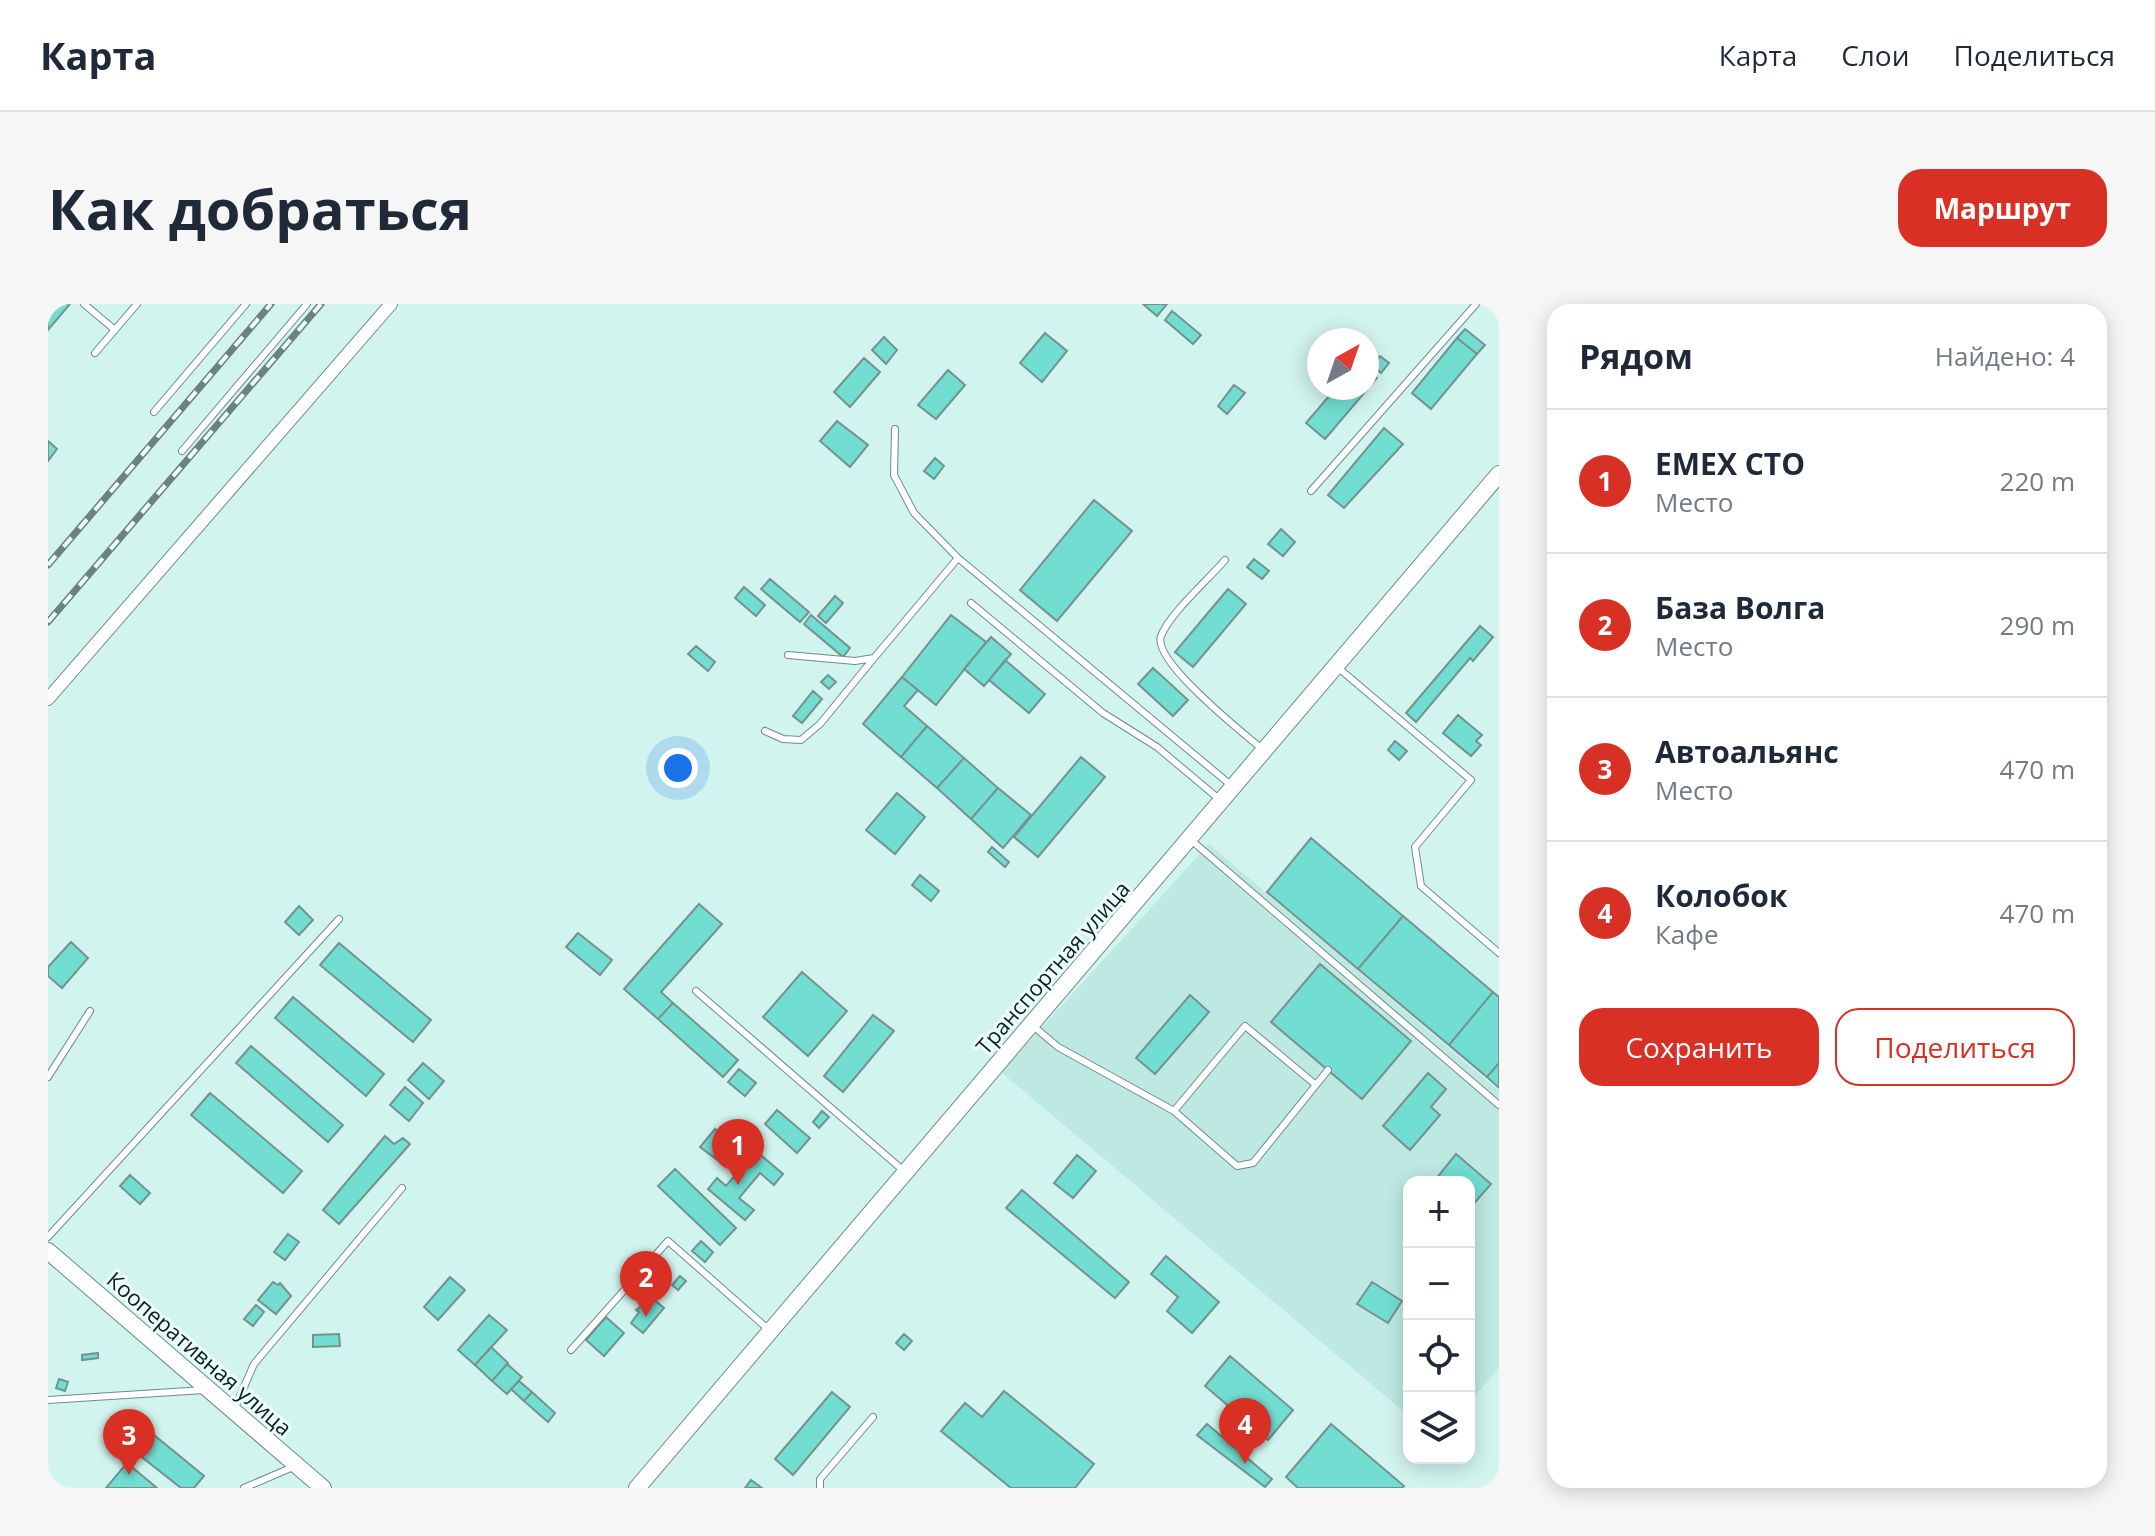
<!DOCTYPE html>
<html lang="ru">
<meta charset="utf-8">
<style>
:root{--surface:#fff;--page:#f6f6f7;--text:#1f2937;--muted:#747a83;--line:#e0e1e3;--accent:#d93025}
body{margin:0;font-family:"Open Sans",sans-serif;background:var(--page);color:var(--text)}
.controls{position:absolute;right:24px;bottom:24px;display:grid;overflow:hidden;border-radius:16px;box-shadow:0 4px 20px #0003}
.controls button{width:72px;height:72px;display:grid;place-items:center;padding:0;border:0;border-bottom:2px solid var(--line);background:var(--surface);color:var(--text);font:40px sans-serif}
.compass{position:absolute;left:1259px;top:24px;width:72px;height:72px;border-radius:50%;background:var(--surface);box-shadow:0 4px 20px #0003;rotate:40deg}
.you{position:absolute;left:630px;top:464px;width:28px;height:28px;margin:-20px;border:6px solid #fff;border-radius:50%;background:#1a73e8;box-shadow:0 0 0 12px #1a73e833}
.badge{display:grid;place-items:center;width:52px;height:52px;border-radius:50%;background:var(--accent);color:#fff;font-size:26px;font-weight:700}
.pin{position:absolute;translate:-50% -66px;filter:drop-shadow(0 2px 4px #0008)}
.pin::after{content:'';position:absolute;top:42px;width:28px;height:24px;background:inherit;clip-path:polygon(0 0,100% 0,50% 100%)}
.list{margin:0;padding:0;list-style:none}
h2{display:flex;justify-content:space-between;align-items:center;height:104px;margin:0;padding:0 32px;font-size:34px}
h2 small{font-size:26px;font-weight:400;color:var(--muted)}
.list li{display:grid;grid-template-columns:52px 1fr auto;gap:24px;align-items:center;box-sizing:border-box;height:144px;padding:0 32px;border-top:2px solid var(--line)}
.list b{display:block;font-size:30px;white-space:nowrap}
.list p{margin:0;font-size:26px;white-space:nowrap;color:var(--muted)}
.list em{font-size:26px;font-style:normal;color:var(--muted)}
.actions{display:flex;gap:16px;padding:24px 32px}
.actions a{flex:1;padding:18px 0;border:2px solid var(--accent);border-radius:24px;text-align:center;font-size:28px;color:var(--accent)}
.actions .main{background:var(--accent);color:#fff}
.icon{flex:none;width:44px;height:44px;fill:none;stroke:currentColor;stroke-width:2;stroke-linecap:round;stroke-linejoin:round}
.map{position:relative;flex:none;width:1451px;height:1184px;overflow:hidden;border-radius:24px}
header{display:flex;align-items:center;gap:48px;box-sizing:border-box;height:112px;padding:0 40px;background:var(--surface);border-bottom:2px solid var(--line)}
header strong{font-size:38px}
nav{display:flex;gap:44px;margin-inline-start:auto;font-size:28px}
.intro{display:flex;align-items:center;justify-content:space-between;box-sizing:border-box;height:192px;padding:0 48px}
h1{margin:0;font-size:56px}
.button{padding:20px 36px;border-radius:24px;background:var(--accent);color:#fff;font-size:28px;font-weight:700}
main{display:flex;gap:48px;padding:0 48px}
aside{flex:1;background:var(--surface);border-radius:24px;box-shadow:0 4px 20px #0003}
.map>svg:first-child{display:block}
.built{fill:#bee9e3}
.building{fill:#72ded2;stroke:#74938f;stroke-width:2}
.lines{fill:none;stroke-linecap:round;stroke-linejoin:round}
.lane-casing{stroke:#6d8c87;stroke-width:8}
.street-casing{stroke:#6d8c87;stroke-width:14}
.secondary-casing{stroke:#6d8c87;stroke-width:18}
.lane{stroke:#fff;stroke-width:6}
.street{stroke:#fff;stroke-width:12}
.secondary{stroke:#fff;stroke-width:16}
.rail-casing{stroke:#6c827f;stroke-width:7}
.rail{stroke:#eafefb;stroke-width:4;stroke-dasharray:12;stroke-linecap:butt}
.labels{text-anchor:middle;dominant-baseline:central;stroke-width:6;stroke-linejoin:round;paint-order:stroke}
.street-label{font-size:22px;fill:#111e1c;stroke:#eafefb}
</style>
<header>
<strong>Карта</strong>
<nav><a>Карта</a><a>Слои</a><a>Поделиться</a></nav>
</header>
<div class="intro"><h1>Как добраться</h1><a class="button">Маршрут</a></div>
<main>
<div class="map">
<svg width="1451" height="1184" viewBox="0 0 1451 1184">
<rect width="100%" height="100%" fill="#d2f4ef"/>
<!-- built -->
<path class="built" d="M1161,540L1451,787V1063L1421,1099V878H1361V1112L953,768Z"/>
<!-- building -->
<path class="building" d="M0,0H22L0,26Z
M1095,0H1119L1109,12Z
M1124,7L1153,31L1145,40L1117,16Z
M1417,25L1437,41L1429,50L1409,34Z
M997,29L1019,47L994,78L972,59Z
M836,33L849,46L838,60L824,46Z
M1409,34L1429,50L1383,105L1364,89Z
M1332,52L1341,59L1333,69L1324,61Z
M816,54L832,68L802,103L786,88Z
M900,66L917,81L888,115L870,101Z
M1319,66L1329,74L1277,135L1258,119L1288,84H1319Z
M1186,81L1197,89L1179,110L1170,102Z
M789,117L820,141L802,163L772,137Z
M1336,124L1355,140L1296,204L1280,191Z
M0,137L9,145L0,157Z
M887,154L896,162L886,175L876,167Z
M1046,196L1084,227L1009,317L972,286Z
M1233,225L1247,238L1235,252L1220,240Z
M1206,255L1221,267L1214,275L1199,263Z
M722,275L761,308L752,318L713,285Z
M696,283L717,301L708,312L687,294Z
M1180,285L1198,300L1145,363L1127,348Z
M787,292L795,299L778,319L770,312Z
M763,311L802,344L795,353L756,320Z
M903,311L938,338L888,401L854,373Z
M1432,322L1445,333L1425,357L1422,354L1368,418L1358,409Z
M943,333L963,350L936,382L916,365Z
M648,342L667,358L660,367L640,350Z
M957,356L997,390L981,409L941,376Z
M1105,364L1140,396L1125,412L1090,380Z
M780,371L788,378L781,385L773,378Z
M854,373L870,386L856,402L879,422L853,453L815,420Z
M765,387L774,395L754,419L745,412Z
M1410,411L1434,431L1428,437L1433,441L1423,452L1395,429Z
M879,422L916,454L889,484L853,453Z
M1347,437L1359,447L1351,456L1340,446Z
M1033,453L1057,473L990,553L966,533Z
M916,454L950,484L923,515L889,484Z
M950,484L983,511L955,544L923,515Z
M849,489L877,513L847,550L818,526Z
M1263,534L1355,612L1310,665L1219,588Z
M944,543L961,558L957,563L940,548Z
M872,571L891,587L883,597L864,581Z
M651,600L674,620L613,688L625,699L610,715L576,685Z
M251,602L265,616L251,631L237,618Z
M1355,612L1445,688L1401,741L1310,665Z
M530,629L564,656L552,671L518,643Z
M23,638L40,654L14,684L0,672V663Z
M291,639L383,716L365,738L272,661Z
M1272,660L1363,737L1314,795L1223,718Z
M754,668L799,707L760,752L715,713Z
M1445,688L1451,693V759L1439,773L1401,741Z
M1142,691L1161,708L1107,770L1088,754Z
M245,693L336,770L318,792L227,714Z
M625,699L690,756L675,773L610,715Z
M825,711L846,727L795,788L776,772Z
M203,742L295,821L280,838L188,759Z
M375,759L396,777L381,795L360,776Z
M1451,759V784L1439,773Z
M691,765L708,779L697,792L680,778Z
M1380,769L1398,785L1383,803L1392,811L1362,846L1335,822Z
M357,783L375,799L361,817L342,801Z
M162,789L254,867L235,889L143,811Z
M729,806L762,834L749,849L717,820Z
M774,807L781,813L771,824L765,818Z
M667,825L687,843L675,860L652,843Z
M337,832L346,840L355,834L362,840L291,920L275,906Z
M708,847L735,870L726,881L712,869L691,894L706,906L697,916L660,885L669,874L678,882Z
M1408,850L1443,880L1422,904L1421,878L1387,876Z
M1029,851L1048,867L1025,894L1006,879Z
M627,865L688,924L672,941L610,882Z
M82,871L102,889L92,900L72,882Z
M974,886L1081,978L1067,994L958,904Z
M240,930L251,938L237,956L226,948Z
M653,937L665,948L657,958L644,947Z
M1118,952L1171,998L1144,1029L1119,1007L1130,993L1103,970Z
M632,972L638,977L630,986L624,981Z
M402,973L417,986L390,1016L376,1003Z
M225,978L230,981L232,979L243,992L228,1010L210,996Z
M1324,978L1354,997L1340,1019L1309,1000Z
M604,994L616,1004L595,1029L583,1019L591,1008L588,1006Z
M208,1001L216,1008L205,1022L196,1015Z
M441,1011L459,1026L427,1061L410,1046Z
M558,1013L576,1029L556,1052L538,1036Z
M291,1030L292,1042L265,1043V1031Z
M856,1030L864,1037L856,1046L848,1039Z
M443,1043L460,1059L444,1077L427,1061Z
M50,1049V1054L34,1056V1051Z
M1182,1052L1245,1106L1220,1136L1157,1082Z
M459,1060L474,1073L459,1090L444,1077Z
M11,1075L20,1078L17,1087L8,1084Z
M471,1077L484,1088L476,1097L463,1085Z
M956,1087L1046,1160L1027,1184H963L893,1127L917,1099L934,1113Z
M484,1088L507,1109L500,1118L476,1097Z
M784,1088L802,1103L745,1171L727,1155Z
M1159,1120L1224,1175L1217,1183L1149,1131Z
M1283,1120L1356,1182L1354,1184H1250L1238,1173Z
M106,1131L156,1172L146,1184H133L90,1150Z
M79,1159L109,1184H58Z
M703,1176L714,1184H697Z"/>
<g class="lines">
<!-- lane casing -->
<g class="lane-casing">
<path id="lane" d="M36,0L67,26
M47,49L89,0
M106,108L198,0
M847,125L846,171L866,209L910,254L1184,482
M134,147L259,0
M1263,187L1428,0
M1177,256C1160,276 1122,309 1113,332C1104,357 1194,428 1214,445
M923,299L1055,409L1109,443L1171,495
M740,351L807,357L826,354L910,254
M1288,362L1423,476L1367,543L1373,582L1451,649
M717,427L735,435L753,436L772,420L826,354
M1143,536L1451,801
M648,687L857,868
M984,721L1010,743L1126,807L1189,862L1205,859L1280,766
M0,773L42,707
M1126,807L1197,722L1268,781
M0,933L291,615
M523,1046L620,937L720,1025
M0,1096L156,1086
M186,1106L206,1060L354,884
M196,1184L245,1163
M772,1184V1175L825,1113"/>
</g>
<!-- street casing -->
<g class="street-casing">
<path id="street" d="M0,395L343,0"/>
</g>
<!-- secondary casing -->
<g class="secondary-casing">
<path id="secondary" d="M0,947L275,1184
M589,1184L1451,170"/>
</g>
<!-- lane -->
<use href="#lane" class="lane"/>
<!-- street -->
<use href="#street" class="street"/>
<!-- secondary -->
<use href="#secondary" class="secondary"/>
<!-- rail casing -->
<g class="rail-casing">
<path id="rail" d="M0,261L223,0
M0,318L273,0"/>
</g>
<!-- rail -->
<use href="#rail" class="rail"/>
</g>
<g class="labels">
<!-- street labels -->
<g class="street-label">
<text transform="translate(1004 663) rotate(-49)">Транспортная улица</text>
<text transform="translate(152 1049) rotate(41)">Кооперативная улица</text>
</g>
</g>
</svg>
<div class="controls">
<button>+</button>
<button>−</button>
<button><svg class="icon" aria-label="locate" viewBox="0 0 24 24"><circle cx="12" cy="12" r="6"/><path d="M12 2v4M12 18v4M2 12h4M18 12h4"/></svg></button>
<button><svg class="icon" aria-label="layers" viewBox="0 0 24 24"><path d="M12 4l9 5-9 5-9-5zM3 14l9 5 9-5"/></svg></button>
</div>
<svg class="compass" viewBox="-18 -18 36 36"><path d="M0-13l5 13h-10z" fill="#e53935"/><path d="M0 13l5-13h-10z" fill="#747a83"/></svg>
<div class="you"></div>
<div class="pin badge" style="left:690px;top:881px">1</div>
<div class="pin badge" style="left:598px;top:1013px">2</div>
<div class="pin badge" style="left:81px;top:1171px">3</div>
<div class="pin badge" style="left:1197px;top:1160px">4</div>
</div>
<aside>
<h2>Рядом<small>Найдено: 4</small></h2>
<ul class="list">
<li><span class="badge">1</span><div><b>EMEX СТО</b><p>Место</p></div><em>220 m</em></li>
<li><span class="badge">2</span><div><b>База Волга</b><p>Место</p></div><em>290 m</em></li>
<li><span class="badge">3</span><div><b>Автоальянс</b><p>Место</p></div><em>470 m</em></li>
<li><span class="badge">4</span><div><b>Колобок</b><p>Кафе</p></div><em>470 m</em></li>
</ul>
<div class="actions"><a class="main">Сохранить</a><a>Поделиться</a></div>
</aside>
</main>
